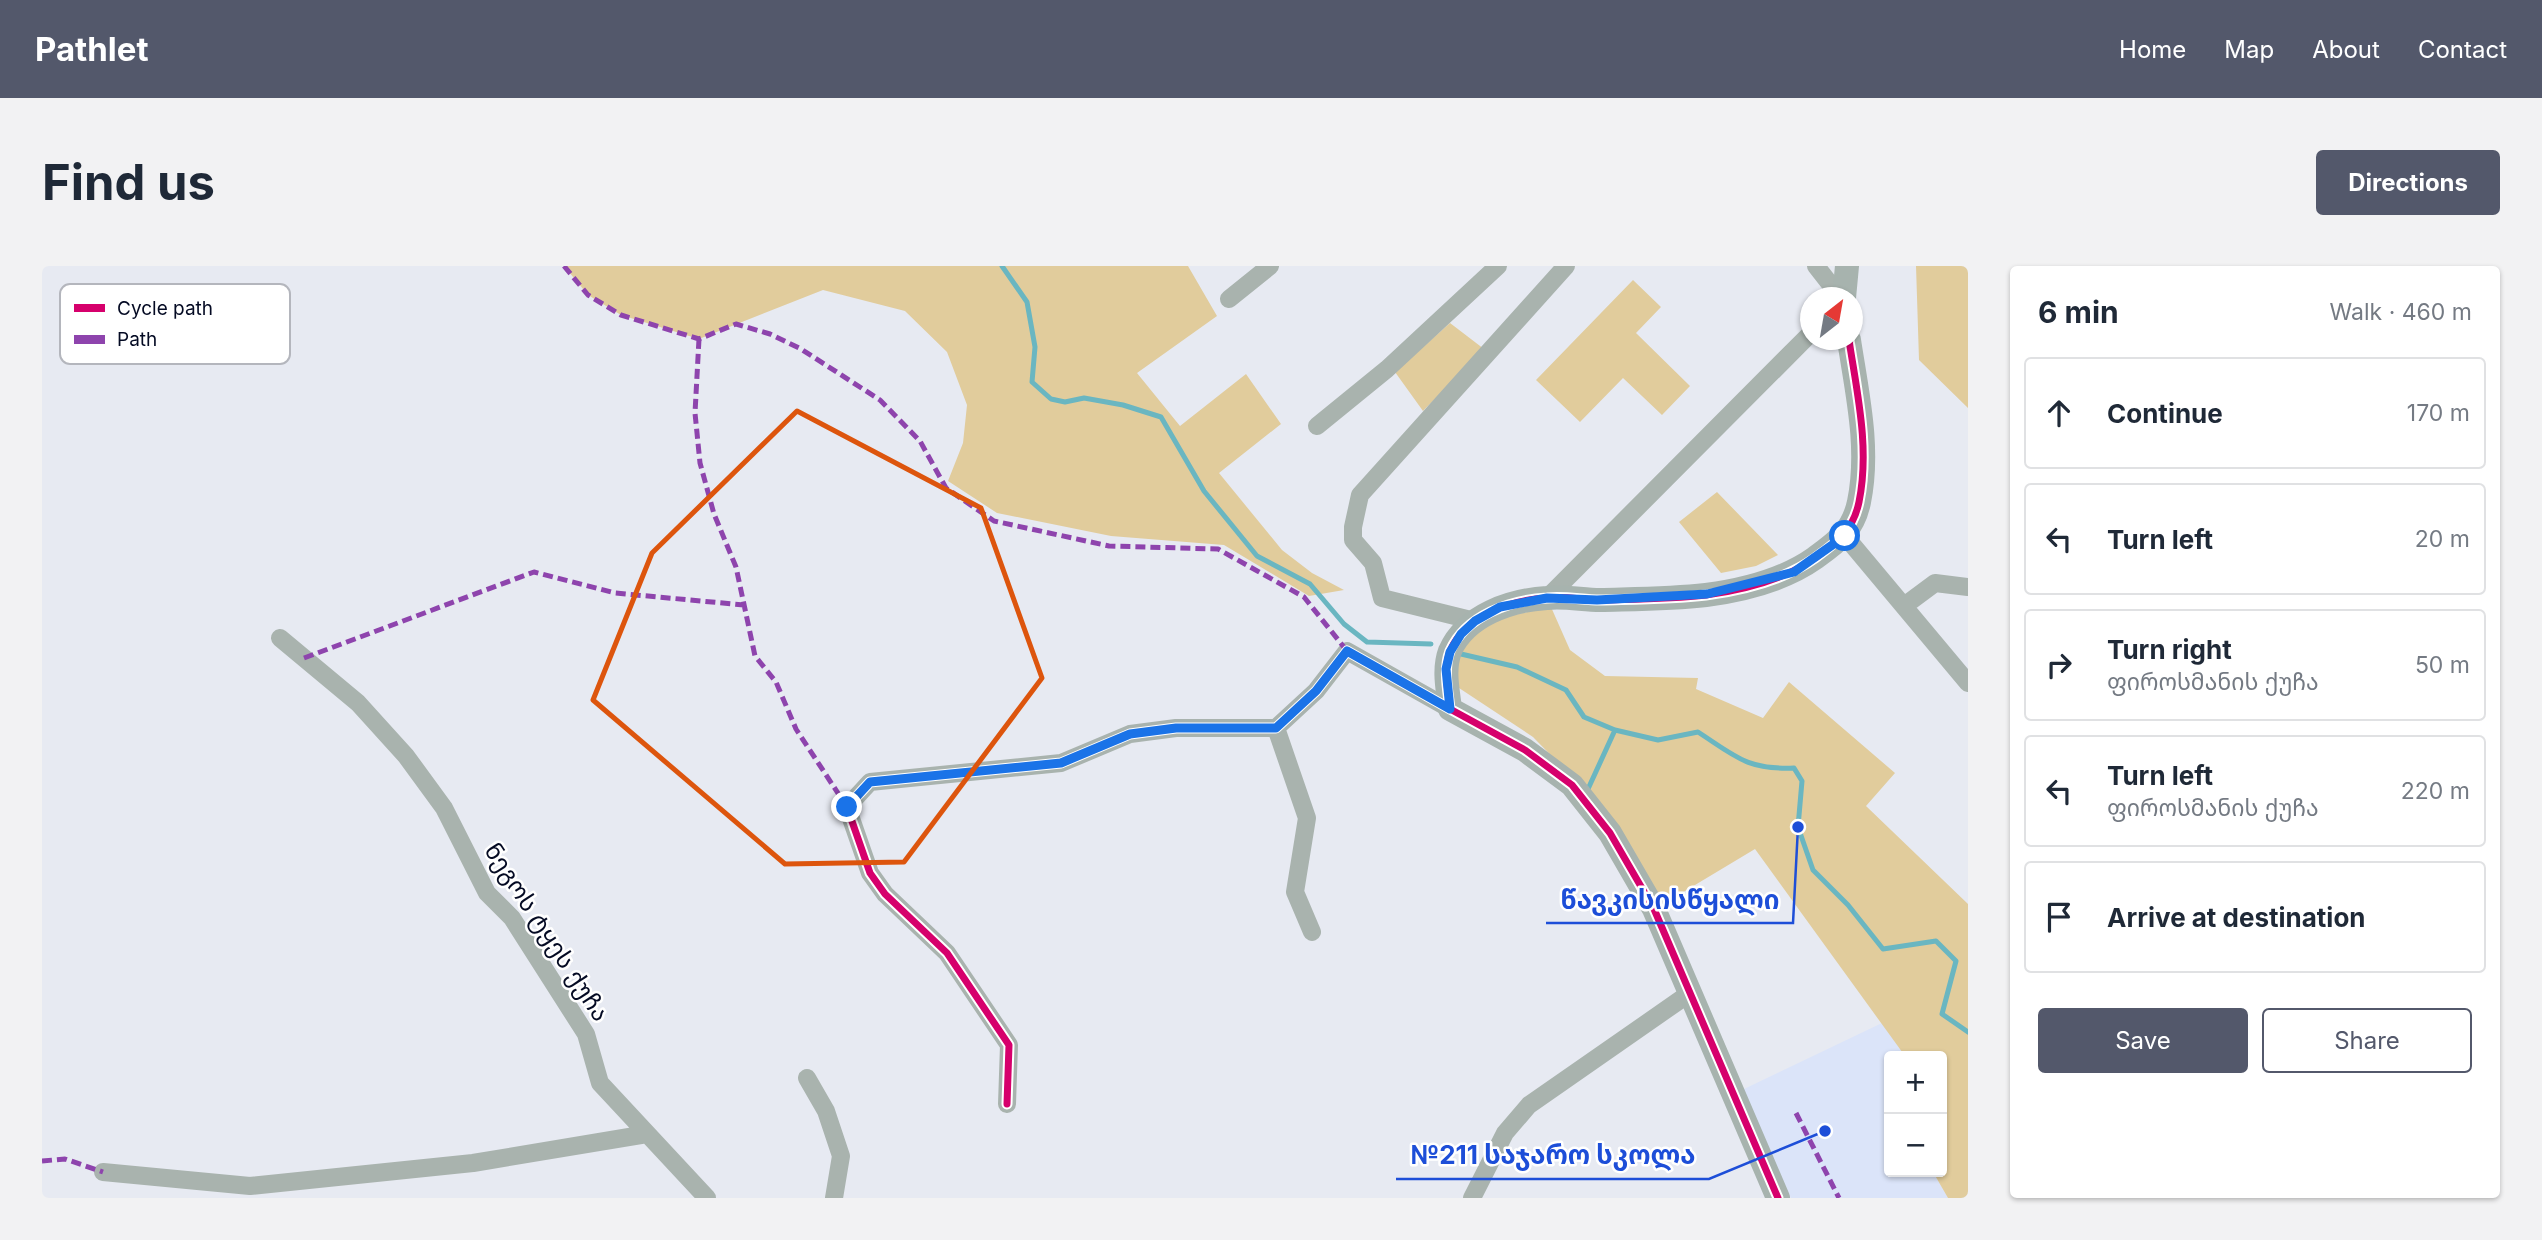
<!DOCTYPE html>
<meta charset="utf-8">
<style>
:root{--surface:#fff;--page:#f2f2f3;--text:#1f2937;--muted:#747a83;--line:#e0e1e3;--accent:#53586b}
body{margin:0;font-family:Inter,"Noto Sans Georgian",sans-serif;background:var(--page);color:var(--text)}
.controls{position:absolute;right:21px;bottom:21px;display:grid;overflow:hidden;border-radius:7px;box-shadow:0 2px 5px #0004}
.controls button{width:63px;height:63px;display:grid;place-items:center;padding:0;border:0;border-bottom:2px solid var(--line);background:var(--surface);color:var(--text);font:35px sans-serif}
.compass{position:absolute;left:1758px;top:21px;width:63px;height:63px;border-radius:50%;background:var(--surface);box-shadow:0 2px 5px #0004;rotate:31deg}
.stop{position:absolute;width:21px;height:21px;margin:-16px;border:5px solid #1a73e8;border-radius:50%;background:#fff}
.stop.end{background:#1a73e8;border-color:#fff;box-shadow:0 2px 7px #0008}
.list{margin:0;padding:0;list-style:none}
h2{display:flex;justify-content:space-between;align-items:center;height:91px;margin:0;padding:0 28px;font-size:30px}
h2 small{font-size:23px;font-weight:400;color:var(--muted)}
.list li{display:grid;grid-template-columns:46px 1fr auto;gap:21px;align-items:center;box-sizing:border-box;height:112px;margin:0 14px 14px;padding:0 14px;border:2px solid var(--line);border-radius:7px}
.list b{display:block;font-size:26px;white-space:nowrap}
.list p{margin:0;font-size:23px;white-space:nowrap;color:var(--muted)}
.list em{font-size:23px;font-style:normal;color:var(--muted)}
.actions{display:flex;gap:14px;padding:21px 28px}
.actions a{flex:1;padding:16px 0;border:2px solid var(--accent);border-radius:7px;text-align:center;font-size:24px;color:var(--accent)}
.actions .main{background:var(--accent);color:#fff}
.icon{flex:none;width:38px;height:38px;fill:none;stroke:currentColor;stroke-width:2;stroke-linecap:round;stroke-linejoin:round}
.map{position:relative;flex:none;width:1926px;height:932px;overflow:hidden;border-radius:7px}
header{display:flex;align-items:center;gap:42px;box-sizing:border-box;height:98px;padding:0 35px;background:var(--accent);color:#fff}
header strong{font-size:33px}
nav{display:flex;gap:38px;margin-inline-start:auto;font-size:24px}
.intro{display:flex;align-items:center;justify-content:space-between;box-sizing:border-box;height:168px;padding:0 42px}
h1{margin:0;font-size:49px}
.button{padding:18px 32px;border-radius:7px;background:var(--accent);color:#fff;font-size:24px;font-weight:700}
main{display:flex;gap:42px;padding:0 42px}
aside{flex:1;background:var(--surface);border-radius:7px;box-shadow:0 2px 5px #0004}
.map>svg:first-child{display:block}
.built{fill:#dbe4f9}
.green{fill:#e1cc9c}
.lines{fill:none;stroke-linecap:round;stroke-linejoin:round}
.stream{stroke:#6ab6c1;stroke-width:5}
.street{stroke:#a9b3ae;stroke-width:18}
.secondary{stroke:#a7b3ae;stroke-width:24}
.quiet{stroke:#8e44ad;stroke-width:5;stroke-dasharray:10 5;stroke-linecap:butt}
.cycleway-casing{stroke:#fff;stroke-width:11}
.cycleway{stroke:#d6006c;stroke-width:7}
.route{stroke:#1a73e8;stroke-width:9}
.marked{fill:none;stroke:#dd550d;stroke-width:5;stroke-linejoin:round}
.labels{text-anchor:middle;dominant-baseline:central;stroke-width:5;stroke-linejoin:round;paint-order:stroke}
.street-label{font-size:24px;fill:#040a23;stroke:#fff}
.key{fill:#fff;stroke:#b4b6bd;stroke-width:2}
.key-label{font-size:19px;fill:#040a23}
.leader{fill:none;stroke:#1d4ed8;stroke-width:2.5}
.callout-dot{fill:#1d4ed8;stroke:#fff;stroke-width:2.5}
.callout-label{font-size:26px;text-anchor:middle;font-weight:bold;fill:#1d4ed8;stroke:#fff;stroke-width:5;stroke-linejoin:round;paint-order:stroke}
</style>
<header>
<strong>Pathlet</strong>
<nav><a>Home</a><a>Map</a><a>About</a><a>Contact</a></nav>
</header>
<div class="intro"><h1>Find us</h1><a class="button">Directions</a></div>
<main>
<div class="map">
<svg width="1926" height="932" viewBox="0 0 1926 932">
<rect width="100%" height="100%" fill="#e7eaf2"/>
<!-- built -->
<path class="built" d="M1840,757L1863,790H1847V906H1891L1906,932H1749L1700,824Z"/>
<!-- green -->
<path class="green" d="M522,0H1146L1175,50L1095,107L1138,160L1204,108L1239,158L1177,207L1240,284L1270,307L1302,324L1267,330L1182,279L1069,270L955,247L906,215L921,177L925,139L905,86L863,45L781,24L657,73L579,49L546,29Z
M1874,0H1926V142L1877,94Z
M1591,14L1619,41L1594,67L1648,120L1620,149L1581,112L1538,156L1494,114Z
M1408,57L1442,83L1381,145L1353,106Z
M1675,226L1736,289L1714,300L1679,307L1637,256Z
M1509,341L1528,384L1563,410L1656,412L1654,423L1721,452L1747,416L1853,507L1824,540L1926,638V932H1906L1891,906H1900V790H1863L1713,583L1618,640L1536,517L1491,471L1414,420L1417,374L1439,356Z"/>
<g class="lines">
<!-- stream -->
<path class="stream" d="M960,0L985,36L993,81L990,116L1009,133L1023,136L1042,132L1081,139L1119,151L1162,225L1215,290L1268,318L1302,358L1325,376L1389,378
M1419,388L1475,401L1524,424L1542,451L1573,464L1616,474L1656,466C1693,490 1705,504 1752,502L1760,515L1756,561L1771,604L1806,639L1841,683L1894,675L1914,695L1900,748L1926,766
M1546,523L1573,464"/>
<!-- street -->
<path class="street" d="M1774,0L1799,32
M1187,33L1228,0
M1275,160L1345,103L1456,0
M1803,270L1926,417
M1505,332L1769,67
M1862,340L1893,317L1926,321
M1433,355L1340,332L1331,297L1311,274V261L1318,229L1524,0
M238,372L316,437L364,490L402,542L445,627L470,652L544,768L558,817L665,932
M1234,462L1265,552L1253,626L1270,666
M765,812L784,845L799,890L792,932
M965,838L967,779L905,687L843,628L828,607L805,541L828,516L1019,497L1088,468L1134,462H1234L1274,425L1305,385L1408,443
M61,906L208,920L431,897L605,868
M1430,932L1463,867L1487,839L1648,727"/>
<!-- secondary -->
<path class="secondary" d="M1802,32L1805,0
M1736,932L1612,643L1568,567L1530,519L1483,484L1408,443C1406,424 1401,404 1408,385C1424,349 1469,334 1505,332C1523,330 1541,334 1558,334C1593,333 1629,333 1664,329C1702,324 1742,314 1773,292C1795,276 1811,265 1817,236C1828,182 1815,127 1807,74"/>
<!-- quiet -->
<path class="quiet" d="M522,0L546,29L579,49L657,73L694,58L728,68L759,83L838,134L878,175L904,222L952,255L1067,280L1176,283L1262,331L1305,385
M657,73L653,147L658,197L672,248L694,301L713,390L734,416L754,463L805,541
M262,392L492,306L573,327L702,339
M1754,847L1797,932
M0,895L23,893L61,906"/>
<!-- cycleway casing -->
<g class="cycleway-casing">
<path id="cycleway" d="M965,838L967,779L905,687L843,628L828,607L805,541L828,516L1019,497L1088,468L1134,462H1234L1274,425L1305,385L1408,443
M1736,932L1612,643L1568,567L1530,519L1483,484L1408,443C1406,424 1401,404 1408,385C1424,349 1469,334 1505,332C1523,330 1541,334 1558,334C1593,333 1629,333 1664,329C1702,324 1742,314 1773,292C1795,276 1811,265 1817,236C1828,182 1815,127 1807,74"/>
</g>
<!-- cycleway -->
<use href="#cycleway" class="cycleway"/>
</g>
<g class="lines">
<!-- route -->
<path class="route" d="M805,541L828,516L1019,497L1088,468L1134,462H1234L1274,425L1305,385L1408,443L1404,403L1408,386L1419,368L1433,355L1458,341L1505,332L1555,334L1665,328L1752,306L1803,270"/>
</g>
<!-- marked area -->
<path class="marked" d="M755,145L939,242L1000,412L862,596L743,598L551,434L610,287Z"/>
<g class="labels">
<!-- street labels -->
<g class="street-label">
<text transform="translate(505 666) rotate(57)">ნეგოს ტყეს ქუჩა</text>
</g>
</g>
<!-- legend -->
<rect x="18" y="18" width="230" height="80" rx="10" class="key"/>
<rect x="32" y="38" width="31" height="8" fill="#d6006c"/>
<rect x="32" y="69" width="31" height="9" fill="#8e44ad"/>
<g class="key-label">
<text x="75" y="49">Cycle path</text>
<text x="75" y="80">Path</text>
</g>
<!-- callouts -->
<path class="leader" d="M1756 561L1751 657H1504M1783 865L1667 913H1354"/>
<g class="callout-dot">
<circle cx="1756" cy="561" r="7"/>
<circle cx="1783" cy="865" r="7"/>
</g>
<g class="callout-label">
<text x="1628" y="643">წავკისისწყალი</text>
<text x="1511" y="898">№211 საჯარო სკოლა</text>
</g>
</svg>
<div class="controls">
<button>+</button>
<button>−</button>
</div>
<svg class="compass" viewBox="-18 -18 36 36"><path d="M0-13l5 13h-10z" fill="#e53935"/><path d="M0 13l5-13h-10z" fill="#747a83"/></svg>
<div class="stop" style="left:1803px;top:270px"></div>
<div class="stop end" style="left:805px;top:541px"></div>
</div>
<aside>
<h2>6 min<small>Walk · 460 m</small></h2>
<ul class="list">
<li><svg class="icon" aria-label="ahead" viewBox="0 0 24 24"><path d="M12 20V5M6 11l6-6 6 6"/></svg><div><b>Continue</b></div><em>170 m</em></li>
<li><svg class="icon" aria-label="left" viewBox="0 0 24 24"><path d="M17 20v-9H6M10 6l-5 5 5 5"/></svg><div><b>Turn left</b></div><em>20 m</em></li>
<li><svg class="icon" aria-label="right" viewBox="0 0 24 24"><path d="M7 20v-9h11M14 6l5 5-5 5"/></svg><div><b>Turn right</b><p>ფიროსმანის ქუჩა</p></div><em>50 m</em></li>
<li><svg class="icon" aria-label="left" viewBox="0 0 24 24"><path d="M17 20v-9H6M10 6l-5 5 5 5"/></svg><div><b>Turn left</b><p>ფიროსმანის ქუჩა</p></div><em>220 m</em></li>
<li><svg class="icon" aria-label="arrive" viewBox="0 0 24 24"><path d="M6 21V4h12l-3 4 3 4H6"/></svg><div><b>Arrive at destination</b></div></li>
</ul>
<div class="actions"><a class="main">Save</a><a>Share</a></div>
</aside>
</main>
